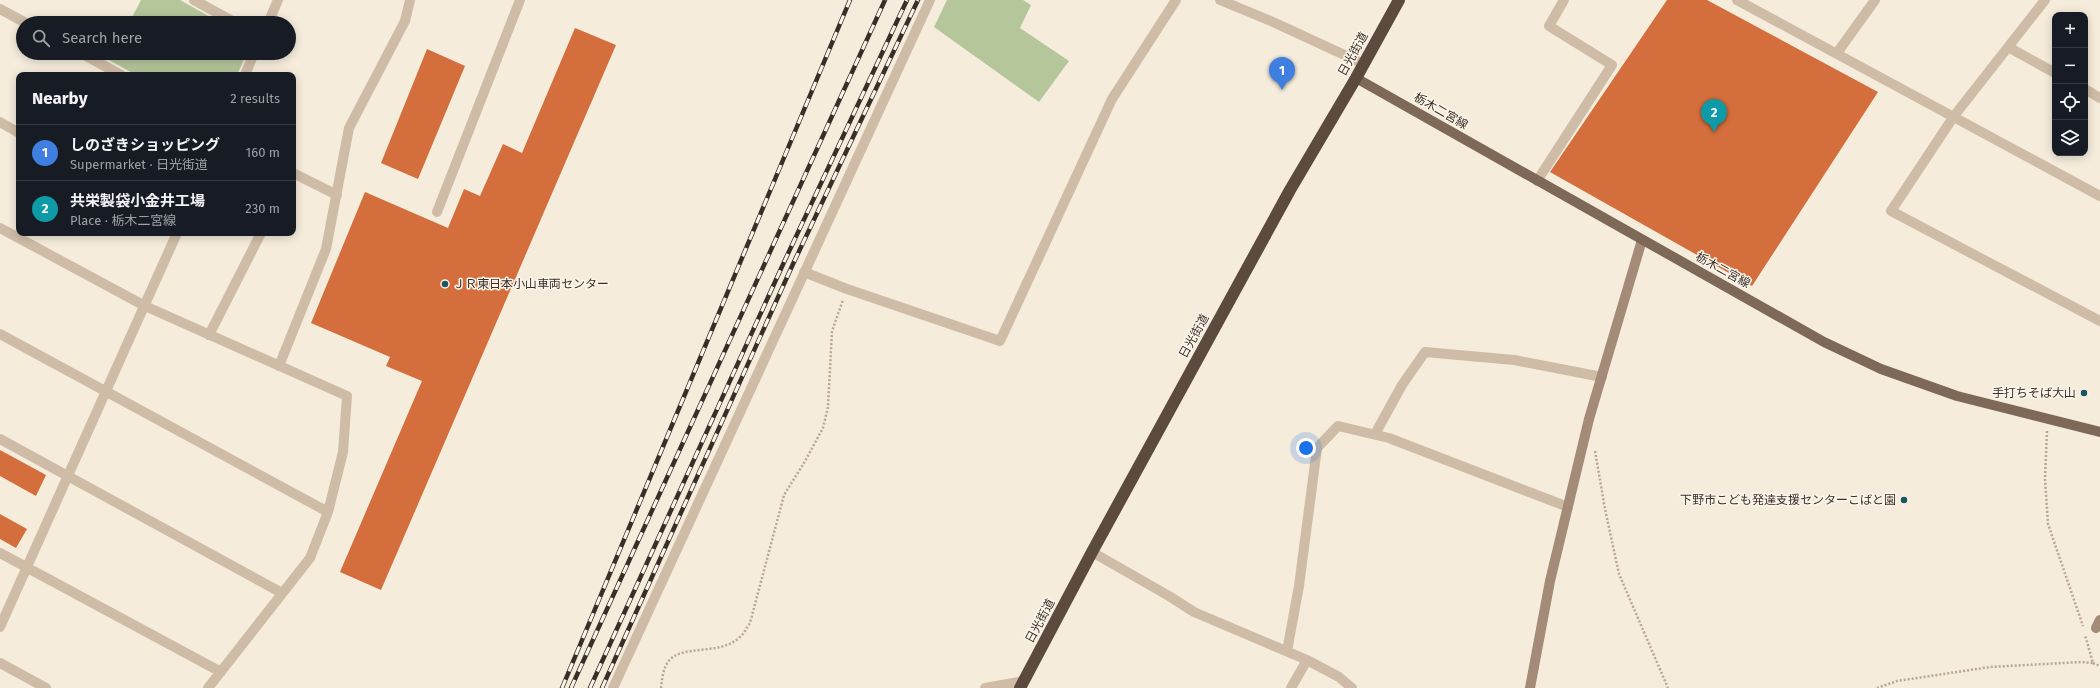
<!DOCTYPE html>
<meta charset="utf-8">
<style>
:root{--surface:#171b24;--page:#20242c;--text:#f1f3f6;--muted:#9ea1a6;--line:#363941;--accent:#8facb3}
body{margin:0;font-family:"Fira Sans","Noto Sans JP",sans-serif;background:var(--page);color:var(--text)}
.controls{position:absolute;right:12px;top:12px;display:grid;overflow:hidden;border-radius:8px;box-shadow:0 2px 10px #0003}
.controls button{width:36px;height:36px;display:grid;place-items:center;padding:0;border:0;border-bottom:1px solid var(--line);background:var(--surface);color:var(--text);font:20px sans-serif}
.you{position:absolute;left:1306px;top:448px;width:14px;height:14px;margin:-10px;border:3px solid #fff;border-radius:50%;background:#1a73e8;box-shadow:0 0 0 6px #1a73e833}
.badge{display:grid;place-items:center;width:26px;height:26px;border-radius:50%;background:var(--accent);color:#fff;font-size:13px;font-weight:700}
.pin{position:absolute;translate:-50% -33px;filter:drop-shadow(0 1px 2px #0008)}
.pin::after{content:'';position:absolute;top:21px;width:14px;height:12px;background:inherit;clip-path:polygon(0 0,100% 0,50% 100%)}
.list{margin:0;padding:0;list-style:none}
h2{display:flex;justify-content:space-between;align-items:center;height:52px;margin:0;padding:0 16px;font-size:17px}
h2 small{font-size:13px;font-weight:400;color:var(--muted)}
.list li{display:grid;grid-template-columns:26px 1fr auto;gap:12px;align-items:center;box-sizing:border-box;height:56px;padding:0 16px;border-top:1px solid var(--line)}
.list b{display:block;font-size:15px;white-space:nowrap}
.list p{margin:0;font-size:13px;white-space:nowrap;color:var(--muted)}
.list em{font-size:13px;font-style:normal;color:var(--muted)}
.icon{flex:none;width:22px;height:22px;fill:none;stroke:currentColor;stroke-width:2;stroke-linecap:round;stroke-linejoin:round}
.map{position:relative;flex:none;width:2100px;height:688px;overflow:hidden}
.search{position:absolute;background:var(--surface);box-shadow:0 2px 10px #0003;left:16px;top:16px;width:280px;height:44px;display:flex;align-items:center;gap:10px;box-sizing:border-box;padding:0 14px;border-radius:22px;color:var(--muted);font-size:15px}
.panel{position:absolute;background:var(--surface);box-shadow:0 2px 10px #0003;left:16px;top:72px;width:280px;height:164px;border-radius:8px}
.map>svg:first-child{display:block}
.green{fill:#b4c69a}
.building{fill:#d46e3c}
.lines{fill:none;stroke-linecap:round;stroke-linejoin:round}
.path{stroke:#bba690;stroke-width:2.5;stroke-dasharray:2 2;stroke-linecap:butt}
.street{stroke:#cfbca6;stroke-width:10}
.secondary{stroke:#a38b77;stroke-width:10}
.primary{stroke:#7e6857;stroke-width:10}
.highway{stroke:#5c4a3e;stroke-width:12}
.rail-casing{stroke:#3a2f28;stroke-width:4.5}
.rail{stroke:#fcf5ea;stroke-width:3;stroke-dasharray:9;stroke-linecap:butt}
.poi-dot{fill:#185661;stroke:#fcf5ea;stroke-width:1.5}
.labels{text-anchor:middle;dominant-baseline:central;stroke-width:3;stroke-linejoin:round;paint-order:stroke}
.street-label{font-size:12px;fill:#3a2f28;stroke:#fcf5ea}
.poi-label{font-size:12px;fill:#3a2f28;stroke:#fcf5ea;text-anchor:end}
</style>
<div class="map">
<svg width="2100" height="688" viewBox="0 0 2100 688">
<rect width="100%" height="100%" fill="#f5ecdc"/>
<!-- green -->
<path class="green" d="M141,0H180L221,23H129Z
M947,0H1023L1031,5L1020,28L1069,61L1039,102L934,27Z
M113,53H247L237,75H136L109,60Z"/>
<!-- building -->
<path class="building" d="M1667,0H1707L1878,92L1752,286L1550,172Z
M575,28L616,45L381,590L340,572L422,381L386,366L390,357L311,323L365,192L448,228L464,189L480,196L503,144L522,153Z
M427,49L465,66L418,179L381,163Z
M0,450L46,475L36,496L0,476Z
M0,514L27,529L16,548L0,539Z"/>
<g class="lines">
<!-- path -->
<path class="path" d="M2047,431L2045,479L2048,524L2083,626
M1595,451L1605,509L1619,574L1668,688
M2093,663L2100,666
M661,688C662,679 663,669 668,662C681,643 721,657 741,636C745,632 747,627 750,623L784,495L804,463L823,428L828,407L832,331L843,300
M1877,688L1897,681L1990,667L2081,662L2093,663L2085,635"/>
<!-- street -->
<path class="street" d="M194,0L236,23
M1220,0L1273,22L1364,64
M1737,0L2100,196
M2045,0L1954,116L1891,211L2100,321
M0,9L26,23
M268,23L278,0
M2008,47L2055,73
M81,53L121,75
M1837,53L1875,0
M245,75L254,53
M2085,89L2100,98
M0,122L19,133
M293,173L337,195
M1537,181L1612,65L1549,26L1564,0
M437,212L520,0
M0,228L145,306L347,396L343,452L328,512L310,558L208,688
M804,272L847,289L1000,341L1112,99L1176,0
M0,334L328,512
M209,335L261,233
M279,366L326,249L349,128L405,21L410,0
M1375,434L1402,385L1425,352L1514,360L1602,377
M0,439L282,593
M1092,552L1169,596L1194,612L1307,660L1339,677L1352,688
M0,553L221,672
M0,627L177,233
M1287,651L1299,586L1317,448L1338,426L1389,438L1568,507
M0,663L46,688
M613,688L930,0
M985,688L1024,681
M1291,688L1307,660"/>
<!-- secondary -->
<path class="secondary" d="M2096,628L2100,620
M1530,688L1550,581L1589,419L1642,240"/>
<!-- primary -->
<path class="primary" d="M1356,78L1824,342L1881,369L1957,396L2100,432"/>
<!-- highway -->
<path class="highway" d="M1020,688L1092,552L1290,190L1356,78L1399,0"/>
<!-- rail casing -->
<g class="rail-casing">
<path id="rail" d="M562,688L850,0
M571,688L885,0
M590,688L785,260L907,0
M602,688L793,264L918,0"/>
</g>
<!-- rail -->
<use href="#rail" class="rail"/>
</g>
<!-- markers -->
<g class="poi-dot">
<circle cx="445" cy="284" r="4"/>
<circle cx="2084" cy="393" r="4"/>
<circle cx="1904" cy="500" r="4"/>
</g>
<g class="labels">
<!-- street labels -->
<g class="street-label">
<text transform="translate(1353 54) rotate(-61)">日光街道</text>
<text transform="translate(1441 111) rotate(30)">栃木二宮線</text>
<text transform="translate(1723 270) rotate(29)">栃木二宮線</text>
<text transform="translate(1194 336) rotate(-61)">日光街道</text>
<text transform="translate(1040 621) rotate(-62)">日光街道</text>
</g>
<!-- poi labels -->
<g class="poi-label">
<text x="453" y="284" text-anchor="start">ＪＲ東日本小山車両センター</text>
<text x="2076" y="393">手打ちそば大山</text>
<text x="1896" y="500">下野市こども発達支援センターこばと園</text>
</g>
</g>
</svg>
<div class="controls">
<button>+</button>
<button>−</button>
<button><svg class="icon" aria-label="locate" viewBox="0 0 24 24"><circle cx="12" cy="12" r="6"/><path d="M12 2v4M12 18v4M2 12h4M18 12h4"/></svg></button>
<button><svg class="icon" aria-label="layers" viewBox="0 0 24 24"><path d="M12 4l9 5-9 5-9-5zM3 14l9 5 9-5"/></svg></button>
</div>
<div class="you"></div>
<div class="pin badge" style="left:1282px;top:90px;background:#3f7fe0">1</div>
<div class="pin badge" style="left:1714px;top:132px;background:#0f9aa8">2</div>
<div class="search"><svg class="icon" aria-label="search" viewBox="0 0 24 24"><circle cx="10" cy="10" r="6"/><path d="M15 15l6 6"/></svg>Search here</div>
<section class="panel">
<h2>Nearby<small>2 results</small></h2>
<ul class="list">
<li><span class="badge" style="background:#3f7fe0">1</span><div><b>しのざきショッピング</b><p>Supermarket · 日光街道</p></div><em>160 m</em></li>
<li><span class="badge" style="background:#0f9aa8">2</span><div><b>共栄製袋小金井工場</b><p>Place · 栃木二宮線</p></div><em>230 m</em></li>
</ul>
</section>
</div>
